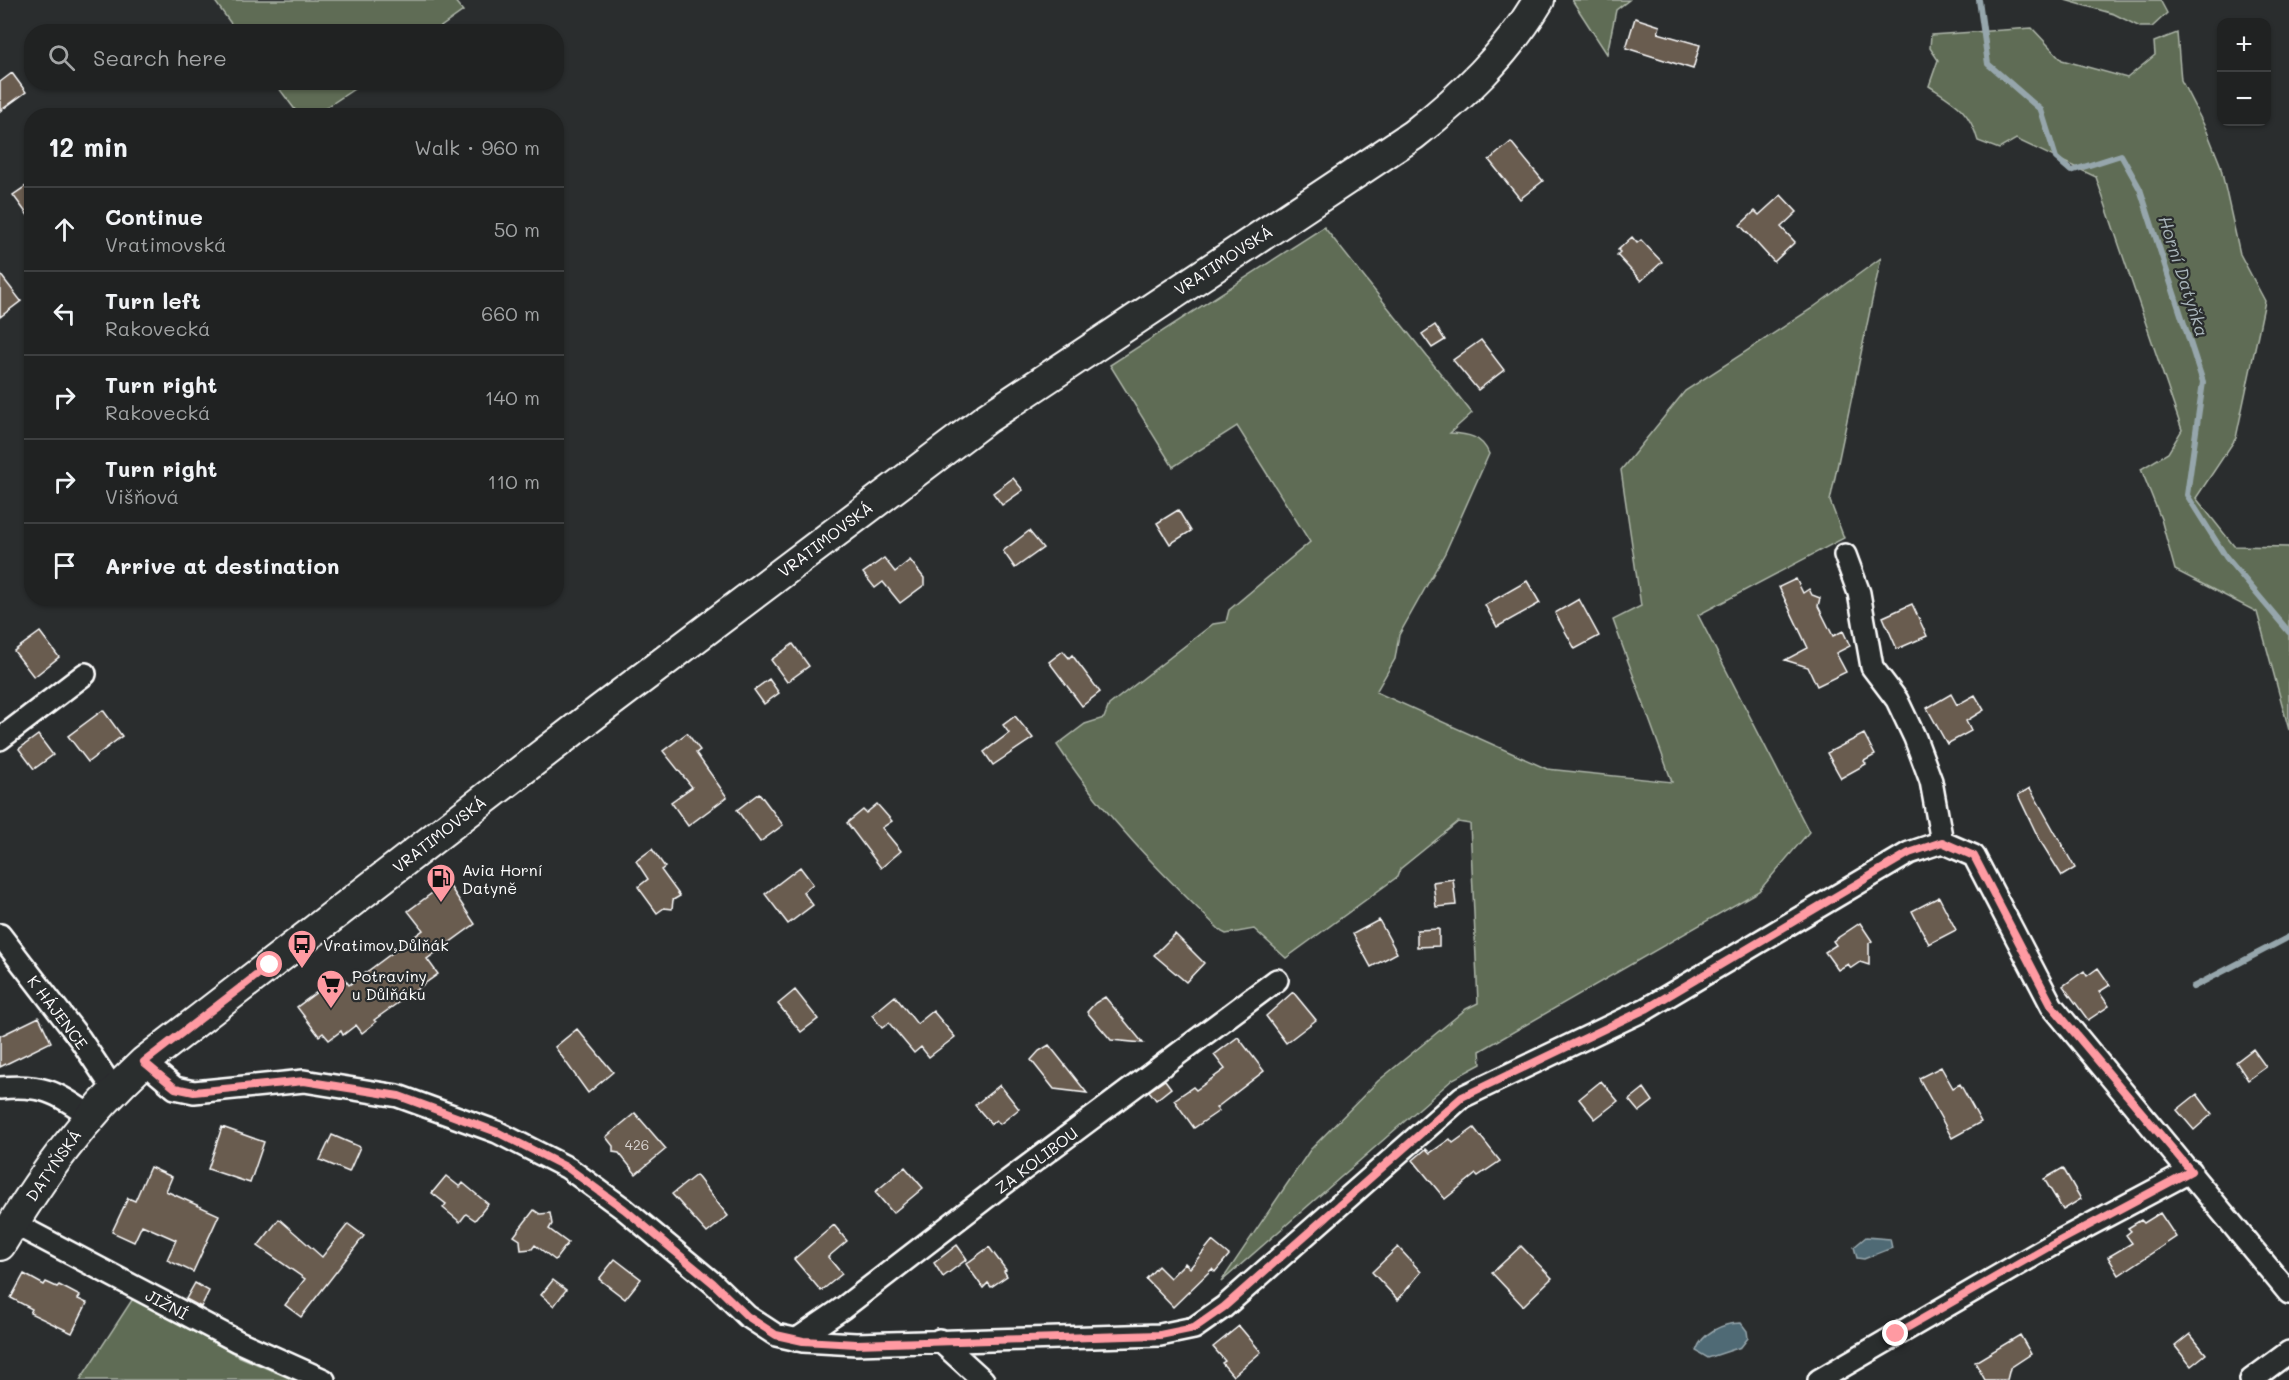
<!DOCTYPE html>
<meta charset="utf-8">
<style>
:root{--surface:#202222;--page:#282a2a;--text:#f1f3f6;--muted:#a2a4a5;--line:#3d3f40}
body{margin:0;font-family:Mali,sans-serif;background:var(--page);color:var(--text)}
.controls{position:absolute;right:18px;top:18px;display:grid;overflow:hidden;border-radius:12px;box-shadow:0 2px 4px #0004}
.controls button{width:54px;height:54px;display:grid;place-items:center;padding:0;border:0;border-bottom:2px solid var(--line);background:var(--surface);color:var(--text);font:30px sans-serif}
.stop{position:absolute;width:18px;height:18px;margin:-14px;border:4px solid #ff9aa2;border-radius:50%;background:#fff}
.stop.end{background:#ff9aa2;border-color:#fff;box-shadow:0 2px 6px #0008}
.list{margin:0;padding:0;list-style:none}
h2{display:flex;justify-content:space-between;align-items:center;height:78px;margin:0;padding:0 24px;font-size:26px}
h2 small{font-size:20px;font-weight:400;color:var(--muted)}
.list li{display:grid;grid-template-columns:39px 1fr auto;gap:18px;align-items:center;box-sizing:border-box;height:84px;padding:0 24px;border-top:2px solid var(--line)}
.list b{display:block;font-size:22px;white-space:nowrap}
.list p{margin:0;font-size:20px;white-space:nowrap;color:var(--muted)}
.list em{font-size:20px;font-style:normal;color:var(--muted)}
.icon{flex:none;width:33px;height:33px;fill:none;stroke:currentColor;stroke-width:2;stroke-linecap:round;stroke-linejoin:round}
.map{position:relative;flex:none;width:2289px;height:1380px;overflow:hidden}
.search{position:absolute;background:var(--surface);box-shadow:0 2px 4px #0004;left:24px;top:24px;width:540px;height:66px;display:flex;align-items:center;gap:15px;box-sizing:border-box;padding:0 21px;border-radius:24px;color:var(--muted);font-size:22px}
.panel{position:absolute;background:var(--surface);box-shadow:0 2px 4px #0004;left:24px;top:108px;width:540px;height:498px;border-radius:24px}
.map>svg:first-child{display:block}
.green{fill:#5e6c54;stroke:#aeb6aa;stroke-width:1.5}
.water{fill:#506a75;stroke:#96a6ac;stroke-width:1.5}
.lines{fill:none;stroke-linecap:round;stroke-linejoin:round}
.stream{stroke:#96a6ac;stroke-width:6}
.building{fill:#695b50;stroke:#fff;stroke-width:1.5}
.street-casing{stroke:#fff;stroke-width:26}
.secondary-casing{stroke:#fff;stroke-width:34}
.street{stroke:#2a2d2e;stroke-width:21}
.secondary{stroke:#2a2d2e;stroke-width:30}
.route{stroke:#ff9aa2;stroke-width:8}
.labels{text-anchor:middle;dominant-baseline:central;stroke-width:4.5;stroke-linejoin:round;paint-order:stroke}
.number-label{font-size:14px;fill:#dad6d3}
.street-label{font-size:16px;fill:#fff;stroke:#2a2d2e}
.poi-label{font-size:16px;fill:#fff;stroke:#2a2d2e;text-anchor:start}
.water-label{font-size:18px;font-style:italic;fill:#a8b4ba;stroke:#2a2d2e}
</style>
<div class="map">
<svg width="2289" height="1380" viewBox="0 0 2289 1380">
<rect width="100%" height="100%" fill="#2a2d2e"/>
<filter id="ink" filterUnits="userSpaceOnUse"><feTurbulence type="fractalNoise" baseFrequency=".0167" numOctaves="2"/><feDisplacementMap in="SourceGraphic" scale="12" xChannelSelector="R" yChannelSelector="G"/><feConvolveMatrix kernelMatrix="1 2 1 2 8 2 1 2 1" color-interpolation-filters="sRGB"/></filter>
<g filter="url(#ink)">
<!-- green -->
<path class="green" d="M214,0H454L463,11L435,31L237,32Z
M1572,0H1629L1616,10L1607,54Z
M2065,0H2160L2167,13L2152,27H2140L2114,14Z
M2032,28L2062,60L2127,78L2155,55L2154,42L2177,33L2181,80L2206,129L2220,164L2240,254L2265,301L2236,438L2196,498L2234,546L2289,547V730L2257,612L2175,570L2161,519L2141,469L2168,453L2182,430L2096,177L2016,139L1999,149L1978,141C1969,109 1955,103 1929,86L1938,60L1930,48L1931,35Z
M275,83H363L315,115H299Z
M1324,227L1472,413L1450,433C1468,434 1482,436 1489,454L1445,553L1399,635L1395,659L1376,692L1547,769L1672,782L1613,620L1641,606L1621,470L1685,391L1811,309L1881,258L1830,501L1844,538L1698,615L1809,832L1759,891L1480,1051L1481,1064L1453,1079L1221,1282L1310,1150L1378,1081L1466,1009L1478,1003L1470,824L1458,822L1400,869L1397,877L1286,958L1254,929L1226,934L1222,932C1162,874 1103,815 1057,745L1085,724L1104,718L1109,705L1213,624L1226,622L1229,610L1310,542L1237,426L1173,467L1110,365Z
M134,1297L238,1356L294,1380H80Z"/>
<!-- water -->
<path class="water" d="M1866,1237L1890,1239L1892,1248L1864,1259L1857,1258L1854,1247Z
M1741,1323L1747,1331L1748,1338L1741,1347L1708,1358L1696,1351C1702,1333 1722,1323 1741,1323Z"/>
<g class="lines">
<!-- stream -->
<path class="stream" d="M1979,0L1988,64L2041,110L2056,158L2071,171L2121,155L2140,189L2203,382L2187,495L2226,557L2289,632
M2193,987L2289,937"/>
</g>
<!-- building -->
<path class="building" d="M1635,18L1660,26L1658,33L1700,45L1693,69L1626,48Z
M12,73L26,92L0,111V82Z
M1511,142L1543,181L1520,199L1489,160Z
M32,182V221L13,195Z
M1781,195L1797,212L1781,227L1795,242L1774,262L1740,225L1755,211L1759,215Z
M1632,237L1637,243L1641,240L1662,262L1641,281L1617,255L1620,252L1618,250Z
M0,274L21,301L0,317Z
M1435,325L1445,340L1432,348L1422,334Z
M1481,340L1504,370L1478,390L1453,360Z
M1013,478L1023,490L1002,505L993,493Z
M1178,510L1191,531L1170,544L1157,523Z
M1029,531L1043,548L1015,568L1003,551Z
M884,558L895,572L910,560L924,578V585L900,603L883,582L875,588L863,573Z
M1796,579L1803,593L1809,589L1812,595L1820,598L1818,606L1833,636L1843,631L1850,646L1836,653L1846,672L1817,686L1808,667L1785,660L1808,648L1779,587Z
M1527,581L1540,603L1497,627L1485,605Z
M1579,599L1599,636L1575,649L1555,613Z
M1912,604L1927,636L1897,649L1883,617Z
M40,632L59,657L34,677L14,651Z
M793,644L809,666L787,682L771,660Z
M1063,651L1069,658L1072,655L1100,692L1082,706L1049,662Z
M769,679L779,693L764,704L754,690Z
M1951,694L1957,705L1975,695L1984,710L1966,721L1971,731L1947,744L1927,708Z
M103,710L122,736L88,762L68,736Z
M1015,716L1033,738L993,765L984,752L1009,733L1003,725Z
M687,733L700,750L696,753L727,797L688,826L671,802L692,787L663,751Z
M1864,734L1875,755L1864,761L1866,764L1841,778L1827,753Z
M38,735L53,755L34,769L19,749Z
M2030,788L2075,868L2062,876L2039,839L2018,795Z
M759,793L783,825L760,842L737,810Z
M877,804L892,821L882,828L901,851L881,868L847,823L863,810L866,813Z
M652,849L665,867L661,870L680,896L673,900L672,909L664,908L657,913L638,887L648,879L636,861Z
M800,867L813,884L803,892L813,905L788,924L765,894Z
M1453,879L1456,905L1436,907L1433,882Z
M447,882L475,924L427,959L438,974L374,1020L376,1022L362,1033L356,1025L343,1035L341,1031L329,1040L323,1033L319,1036L297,1007L341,974L349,985L423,930L408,911Z
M1939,897L1956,930L1929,944L1912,911Z
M1379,920L1397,953L1371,967L1353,934Z
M1860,923L1872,941L1869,943V965L1860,962L1851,968L1848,964L1838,970L1825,952L1836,945L1833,941Z
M1439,929V946L1417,947V930Z
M1175,934L1204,963L1186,982L1154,955Z
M2098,968L2110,985L2099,992L2109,1006L2088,1020L2063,986L2084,971L2087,976Z
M795,990L818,1019L801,1032L778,1004Z
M1293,992L1316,1020L1286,1043L1266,1016Z
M895,996L917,1024L933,1011L955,1037L929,1057L921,1047L914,1053L889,1023L882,1028L872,1015Z
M1105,997L1143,1043L1111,1040L1087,1012L1095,1003Z
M39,1017L51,1042L0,1067V1036Z
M577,1029L613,1072L588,1093L555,1047Z
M1238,1037L1264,1071L1216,1108L1219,1111L1194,1128L1174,1100L1193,1087L1196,1090L1225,1069L1214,1055Z
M1049,1045L1087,1093L1054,1089L1031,1060L1039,1051Z
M2253,1049L2266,1067L2248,1080L2236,1062Z
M1941,1067L1953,1088L1960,1084L1981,1122L1952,1138L1919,1078Z
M1165,1080L1171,1088L1156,1100L1149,1091Z
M1601,1081L1618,1101L1595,1119L1579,1099Z
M1000,1085L1019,1109L1000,1124L996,1120L991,1124L975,1105Z
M1644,1088L1653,1101L1639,1112L1629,1100Z
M2197,1094L2212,1114L2194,1130L2177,1110Z
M635,1113L666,1149L636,1174L619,1153L613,1152V1146L606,1137Z
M222,1127L264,1142L250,1183L208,1169Z
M1474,1128L1500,1161L1478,1176L1476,1174L1445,1199L1413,1160L1426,1149L1430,1153L1450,1139L1453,1143Z
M332,1135L360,1147L349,1172L320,1160Z
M150,1167L172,1177L166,1191L219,1215L193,1272L167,1260L176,1240L142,1225L134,1242L112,1232L128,1198L135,1201Z
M905,1167L923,1188L893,1213L875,1192Z
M2063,1168L2081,1199L2063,1210L2044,1179Z
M696,1175L728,1216L707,1233L672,1194Z
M446,1176L460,1187L463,1183L488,1204L475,1220L466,1214L460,1222L443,1208L446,1204L432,1193Z
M534,1210L540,1214L550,1213L552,1224L549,1229L568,1243L555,1260L535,1245L532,1249L521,1250L520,1240L514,1236Z
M2160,1213L2176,1237L2119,1275L2108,1257L2132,1243L2126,1235L2131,1231L2128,1228L2141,1220L2144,1223Z
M279,1219L322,1257L348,1224L364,1236L301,1317L285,1305L305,1279L258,1246Z
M834,1225L847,1241L828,1257L842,1274L821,1291L794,1259Z
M1212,1241L1229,1255L1215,1272L1212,1269L1173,1307L1146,1279L1158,1266L1170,1278L1185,1263L1190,1268Z
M957,1245L967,1259L943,1277L934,1263Z
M1521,1246L1552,1278L1523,1306L1492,1273Z
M989,1247L1006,1270L1004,1271L1007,1276L991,1287L988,1283L983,1288L966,1264Z
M1398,1247L1421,1272L1398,1300L1372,1272Z
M615,1259L641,1279L625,1299L599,1279Z
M24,1274L44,1285L46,1282L57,1287L59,1285L80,1296L78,1299L87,1303L72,1333L30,1313L32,1309L11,1298Z
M553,1280L566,1290L554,1306L541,1295Z
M195,1283L209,1291L201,1307L186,1299Z
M1239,1326L1261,1352L1233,1376L1222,1363L1225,1361L1213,1347Z
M2190,1334L2206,1354L2191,1366L2175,1346Z
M2020,1335L2031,1354L2010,1368L2007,1380H1985L1975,1362Z"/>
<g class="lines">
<!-- street casing -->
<g class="street-casing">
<path id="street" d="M1845,555L1859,593L1872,667L1897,700L1915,738L1931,781L1942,842
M0,739L85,674
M0,935L80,1039L114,1090
M144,1062L175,1088L194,1092L304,1081L398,1096L497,1132L568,1168L624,1209L713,1283L747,1316L776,1335L803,1341L856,1344L1160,1335L1194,1328L1224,1307L1462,1097L1646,1009L1909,853L1942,842L1974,856L2052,1006L2289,1293
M0,1088C43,1084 55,1092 89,1115
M13,1223L237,1341L324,1380
M796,1340L843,1308L1001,1186L1277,980
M939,1340L983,1380
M1819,1380L2050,1246L2191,1171
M2251,1380L2289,1352"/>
</g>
<!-- secondary casing -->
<g class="secondary-casing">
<path id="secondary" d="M0,1245C42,1175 83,1118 144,1062L600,710L987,418L1413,135C1463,96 1506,55 1539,0"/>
</g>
<!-- street -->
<use href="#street" class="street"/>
<!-- secondary -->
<use href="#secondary" class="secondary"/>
</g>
</g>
<g class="lines" filter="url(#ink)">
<!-- route -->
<path class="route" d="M270,965L144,1062L175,1088L194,1092L304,1081L399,1096L497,1132L568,1168L624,1209L713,1283L747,1316L776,1335L803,1341L856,1344L1160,1335L1194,1328L1224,1307L1462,1097L1646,1009L1909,853L1942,842L1974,856L2052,1006L2191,1171L2050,1246L1896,1334"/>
</g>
<!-- icons -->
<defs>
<g id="fuel-pin" transform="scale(1.5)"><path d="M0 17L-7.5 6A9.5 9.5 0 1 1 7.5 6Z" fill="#ff9aa2" stroke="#2a2d2e"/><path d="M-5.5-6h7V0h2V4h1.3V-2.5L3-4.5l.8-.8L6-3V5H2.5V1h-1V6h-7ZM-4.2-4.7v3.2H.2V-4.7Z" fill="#111"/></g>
<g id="bus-pin" transform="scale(1.5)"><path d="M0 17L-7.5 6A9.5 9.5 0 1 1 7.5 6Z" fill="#ff9aa2" stroke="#2a2d2e"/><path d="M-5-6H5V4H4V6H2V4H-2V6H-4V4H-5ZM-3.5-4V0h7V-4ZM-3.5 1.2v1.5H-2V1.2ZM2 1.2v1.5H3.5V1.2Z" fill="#111"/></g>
<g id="supermarket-pin" transform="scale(1.5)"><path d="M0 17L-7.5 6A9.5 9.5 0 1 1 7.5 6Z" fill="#ff9aa2" stroke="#2a2d2e"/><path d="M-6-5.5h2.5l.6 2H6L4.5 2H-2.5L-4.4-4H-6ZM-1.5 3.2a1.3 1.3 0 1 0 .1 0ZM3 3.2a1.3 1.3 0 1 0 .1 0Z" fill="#111"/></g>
</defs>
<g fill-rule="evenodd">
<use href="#fuel-pin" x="441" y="878"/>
<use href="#bus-pin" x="302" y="944"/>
<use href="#supermarket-pin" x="331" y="984"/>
</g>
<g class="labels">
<!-- number labels -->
<g class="number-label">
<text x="637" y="1144">426</text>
</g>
<!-- street labels -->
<g class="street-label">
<text transform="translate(1223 260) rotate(-33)">VRATIMOVSKÁ</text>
<text transform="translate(825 539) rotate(-37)">VRATIMOVSKÁ</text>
<text transform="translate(439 834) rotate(-38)">VRATIMOVSKÁ</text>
<text transform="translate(58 1012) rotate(53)">K HÁJENCE</text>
<text transform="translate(1036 1160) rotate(-37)">ZA KOLIBOU</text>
<text transform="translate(53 1165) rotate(-55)">DATYŇSKÁ</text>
<text transform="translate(167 1304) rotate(28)">JIŽNÍ</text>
</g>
<!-- poi labels -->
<g class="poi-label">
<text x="462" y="869">Avia Horní<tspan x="462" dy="18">Datyně</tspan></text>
<text x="323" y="944">Vratimov,Důlňák</text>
<text x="352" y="975">Potraviny<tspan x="352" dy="18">u Důlňáku</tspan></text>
</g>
<!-- water labels -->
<g class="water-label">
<text transform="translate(2184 276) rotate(72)">Horní Datyňka</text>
</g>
</g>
</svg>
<div class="controls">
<button>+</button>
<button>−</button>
</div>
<div class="stop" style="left:270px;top:965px"></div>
<div class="stop end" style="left:1896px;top:1334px"></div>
<div class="search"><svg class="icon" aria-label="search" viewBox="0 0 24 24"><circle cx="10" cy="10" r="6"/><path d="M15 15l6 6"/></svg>Search here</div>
<section class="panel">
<h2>12 min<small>Walk · 960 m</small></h2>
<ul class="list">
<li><svg class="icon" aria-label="ahead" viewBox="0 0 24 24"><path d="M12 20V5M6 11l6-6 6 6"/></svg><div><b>Continue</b><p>Vratimovská</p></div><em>50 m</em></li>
<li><svg class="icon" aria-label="left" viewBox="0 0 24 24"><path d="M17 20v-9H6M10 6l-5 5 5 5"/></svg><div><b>Turn left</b><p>Rakovecká</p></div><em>660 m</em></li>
<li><svg class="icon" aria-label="right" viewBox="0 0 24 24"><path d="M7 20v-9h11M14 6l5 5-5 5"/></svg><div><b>Turn right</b><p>Rakovecká</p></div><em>140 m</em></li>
<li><svg class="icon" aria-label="right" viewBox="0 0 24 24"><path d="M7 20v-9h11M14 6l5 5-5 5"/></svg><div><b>Turn right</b><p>Višňová</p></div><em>110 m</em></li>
<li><svg class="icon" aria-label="arrive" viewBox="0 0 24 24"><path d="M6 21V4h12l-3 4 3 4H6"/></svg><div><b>Arrive at destination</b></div></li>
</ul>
</section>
</div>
